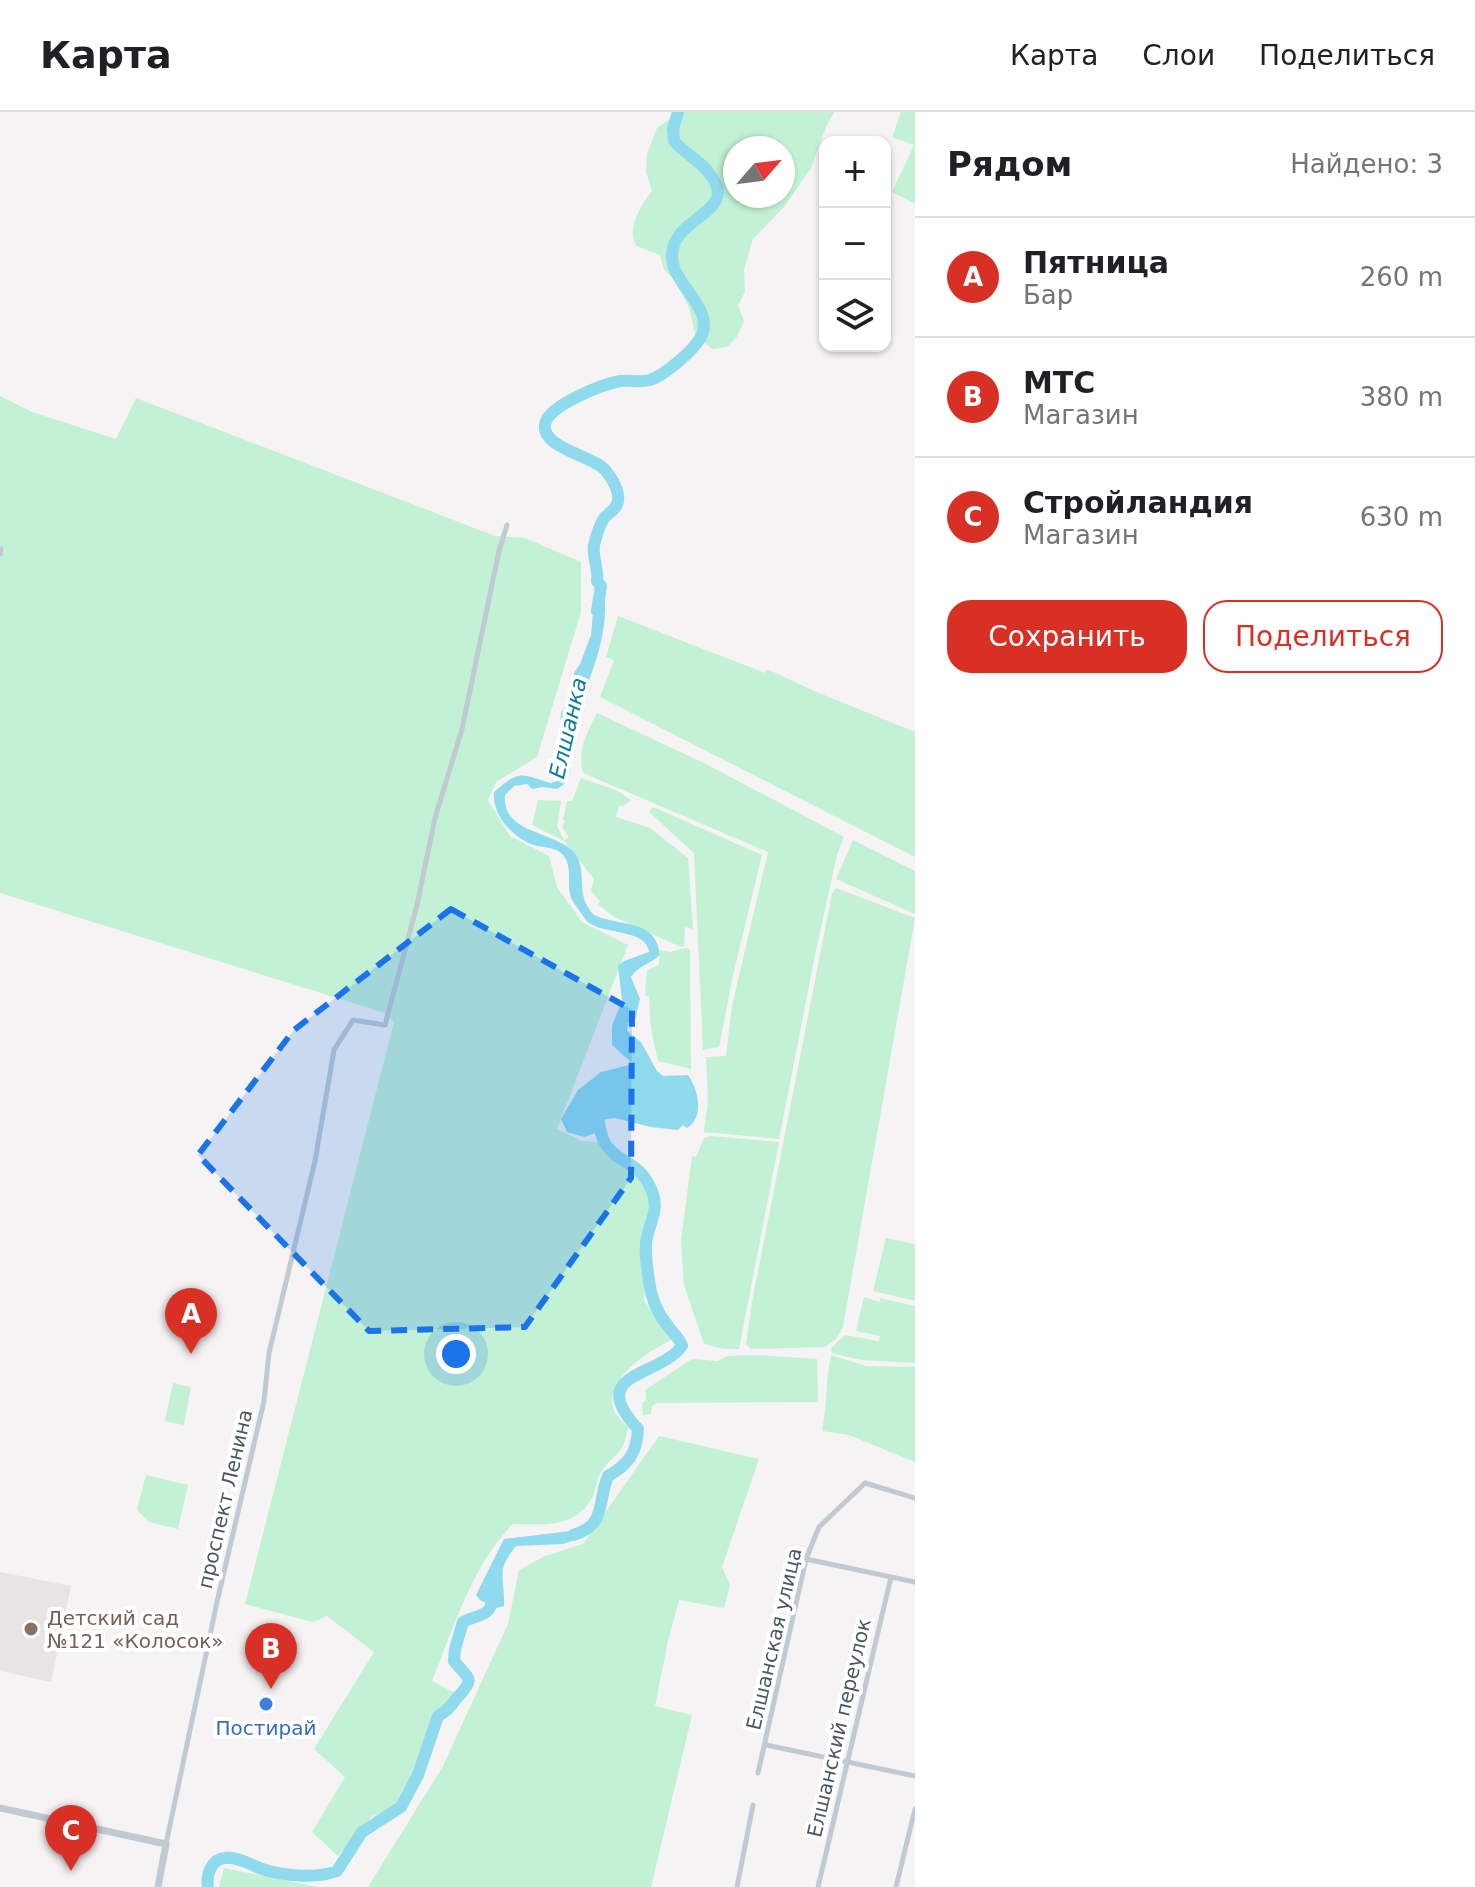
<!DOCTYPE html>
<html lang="ru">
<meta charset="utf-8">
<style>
:root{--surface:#fff;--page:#f2f2f2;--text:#202124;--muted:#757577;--line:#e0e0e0;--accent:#d93025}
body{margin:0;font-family:"DejaVu Sans",sans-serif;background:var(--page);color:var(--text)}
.controls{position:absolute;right:24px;top:24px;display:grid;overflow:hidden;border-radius:16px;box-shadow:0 2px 6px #0004}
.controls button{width:72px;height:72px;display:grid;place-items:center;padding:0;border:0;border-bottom:2px solid var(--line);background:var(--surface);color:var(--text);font:40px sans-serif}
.compass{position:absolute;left:723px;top:24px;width:72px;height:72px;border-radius:50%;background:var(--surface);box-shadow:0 2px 6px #0004;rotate:62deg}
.you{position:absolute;left:456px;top:1242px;width:28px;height:28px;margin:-20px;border:6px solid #fff;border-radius:50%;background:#1a73e8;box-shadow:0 0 0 12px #1a73e833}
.badge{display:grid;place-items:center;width:52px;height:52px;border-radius:50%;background:var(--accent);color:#fff;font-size:26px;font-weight:700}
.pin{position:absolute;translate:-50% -66px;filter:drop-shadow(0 2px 4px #0008)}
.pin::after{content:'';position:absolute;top:42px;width:28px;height:24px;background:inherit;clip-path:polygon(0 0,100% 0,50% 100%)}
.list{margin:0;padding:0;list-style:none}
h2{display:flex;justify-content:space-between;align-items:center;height:104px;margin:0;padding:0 32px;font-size:34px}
h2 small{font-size:26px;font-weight:400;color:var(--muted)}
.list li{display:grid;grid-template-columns:52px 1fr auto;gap:24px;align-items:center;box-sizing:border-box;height:120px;padding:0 32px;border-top:2px solid var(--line)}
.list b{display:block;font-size:30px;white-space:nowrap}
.list p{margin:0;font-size:26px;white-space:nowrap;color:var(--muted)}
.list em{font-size:26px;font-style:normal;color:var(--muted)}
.actions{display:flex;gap:16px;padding:24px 32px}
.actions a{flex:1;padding:18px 0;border:2px solid var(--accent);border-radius:24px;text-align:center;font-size:28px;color:var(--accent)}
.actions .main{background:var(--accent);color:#fff}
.icon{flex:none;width:44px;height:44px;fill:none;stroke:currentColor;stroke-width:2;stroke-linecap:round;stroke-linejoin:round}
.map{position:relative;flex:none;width:915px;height:1775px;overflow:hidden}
header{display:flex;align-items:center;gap:48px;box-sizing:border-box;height:112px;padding:0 40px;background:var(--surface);border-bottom:2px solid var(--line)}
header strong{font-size:38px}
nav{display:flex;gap:44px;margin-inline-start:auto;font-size:28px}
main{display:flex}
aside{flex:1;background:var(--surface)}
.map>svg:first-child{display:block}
.education{fill:#e6e4e5}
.green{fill:#c3f1d5;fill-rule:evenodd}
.water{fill:#90daee}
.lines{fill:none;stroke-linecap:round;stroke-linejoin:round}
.river{stroke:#90daee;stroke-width:12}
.minor{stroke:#c1cad2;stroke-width:5}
.tertiary{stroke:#c1cad2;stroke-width:7}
.marked{fill:#1a73e8;fill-opacity:0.2;stroke:#1a73e8;stroke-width:6;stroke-dasharray:16 10;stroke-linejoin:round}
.education-dot{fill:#8d6e63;stroke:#fff;stroke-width:3}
.shop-dot{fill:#3f7fe0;stroke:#fff;stroke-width:3}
.labels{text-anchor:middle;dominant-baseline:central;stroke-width:8;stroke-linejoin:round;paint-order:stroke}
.street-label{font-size:20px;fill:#4a5661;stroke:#fff}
.education-label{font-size:20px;fill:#785e54;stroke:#fff;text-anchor:start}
.shop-label{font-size:20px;fill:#366cbe;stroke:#fff}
.water-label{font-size:22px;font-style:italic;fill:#0c7c9b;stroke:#fff}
</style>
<header>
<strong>Карта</strong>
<nav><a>Карта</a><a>Слои</a><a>Поделиться</a></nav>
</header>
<main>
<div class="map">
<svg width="915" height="1775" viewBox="0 0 915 1775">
<rect width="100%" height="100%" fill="#f5f3f3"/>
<!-- education -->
<path class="education" d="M0,1460L71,1474L51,1570L0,1559Z"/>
<!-- green -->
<path class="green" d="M680,0H834L826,15L811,56L784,95L753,127L744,158L745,180L738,193L744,209L737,225L727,235L712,237L695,222L689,195L673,166L664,158L660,143L636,134C626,115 641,94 652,79L646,60L647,42L657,16ZM735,36H783V84H735Z
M901,0H915V92L892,80L914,33L892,25Z
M0,284L32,300L116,327L136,286L495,424L525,426L581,450V500L537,645L496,670L488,688L510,724L549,744L557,775L582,810L628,833L557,1017L582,1029L598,1030L645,1073L652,1091L644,1188L671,1228C648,1240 607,1264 613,1296C615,1303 623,1310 628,1315C622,1349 614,1339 600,1362C596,1369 596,1379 592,1386C575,1417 543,1412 513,1412C472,1453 454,1516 432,1569L455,1581L394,1699L372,1704L338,1744L312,1720L345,1665L314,1637L374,1540L327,1504L313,1510L245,1492L394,910L382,900L0,781Z
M618,504L765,561L767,557L812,578L915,620V745L600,585L614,548L606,545Z
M597,601L706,652L844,725L837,743L816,838L779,1027L704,1020L708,989L706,945L726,944L732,894L768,740L583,661C577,638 587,621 597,601Z
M581,666L618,679L631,688L623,694H619L616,705L650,716L688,746L693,817L685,815L684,834L681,835L614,805L598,792L600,789L591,779L594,767L564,729L532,713L538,688L561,689L557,714L564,728L569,725L562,715L565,709L563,708L567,689H572Z
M653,695L762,743L733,863L719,935L703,938L694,741L649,700Z
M853,728L915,759V802L836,767Z
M836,776L915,806L843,1215L836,1227L825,1235L751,1237L746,1232L752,1190L832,782Z
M685,836L690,837L691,957L658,949L651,917L649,885L645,883L647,858L659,853L660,838L670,840Z
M711,1024L779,1030L739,1237H723L704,1232L684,1173L681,1128L692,1044L696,1045L704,1026Z
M886,1126L915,1132V1189L873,1179Z
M864,1185L880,1190V1186L915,1194V1251L861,1248L831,1241L832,1235L845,1223L879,1229L880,1224L856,1219Z
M752,1243L817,1247L818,1290L657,1291L652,1294L651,1302L643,1303L642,1291L646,1288L645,1278L692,1247L717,1249L728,1244Z
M831,1243L866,1254L915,1255V1350L849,1323L822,1319C827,1294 826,1268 831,1243Z
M173,1271L191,1275L184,1313L165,1309Z
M659,1324L759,1347L722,1455L730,1473L724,1496L679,1488L668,1529L655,1594L692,1603L651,1775H368L443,1654L508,1512L519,1458L545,1444L583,1432Z
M146,1363L188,1373L178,1417L149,1410L137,1398Z
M224,1756L318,1775H219Z"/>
<!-- water -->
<path class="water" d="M603,477C610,507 598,546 587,574C582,588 574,600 570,615C564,636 582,664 557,677L542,675L532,677L527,672L514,674L505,683C502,719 546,719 568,735C593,753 571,780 594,803C620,815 656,806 660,843C650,852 638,854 631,865L640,887L635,908L628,911L627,919L641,930L657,959L663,964L688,963C698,977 705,1005 687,1016L683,1013L678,1018L651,1015L615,1006L598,1008L595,1016L598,1020L584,1025L567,1020L561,1007L578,978L601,960L633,952L612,933V914L622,888L618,854L624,849L649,840C647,818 607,822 591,812C585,809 583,803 579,798C576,793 571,789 570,782C567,768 573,752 561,741C553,734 540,736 531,732C511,724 492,702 494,680C521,656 522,663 551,671L557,669L561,601L573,581L574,561L580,552L591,523L595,480L600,485Z
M588,1417L584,1425L563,1432L516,1434C495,1459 505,1465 504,1494L496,1496L480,1488L476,1483L504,1427Z"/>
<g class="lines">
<!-- river -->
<path class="river" d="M597,499L601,474L597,469C599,457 592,446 594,433C596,425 600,411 605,405C606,404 613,398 614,397C624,386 614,369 606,359C594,343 536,336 546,309C553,292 603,272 620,269C631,268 639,271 650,268C665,263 693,239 701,225C716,196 670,171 672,143C673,103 742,101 709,61C699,48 684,41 674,29L673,17L678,0
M573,1423C607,1413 597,1391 608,1364C628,1353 637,1341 638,1317C585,1260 658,1266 682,1234C679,1225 673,1222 668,1214C657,1201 651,1185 649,1169C647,1155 644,1138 647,1125C651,1107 660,1096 651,1077C633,1036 598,1059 598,994
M208,1775C206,1763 211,1747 225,1746C237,1744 251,1753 262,1757C283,1764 316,1767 337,1759L362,1720L401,1695L418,1663L438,1604C448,1599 450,1594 457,1586C476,1565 469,1568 454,1549L455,1537L463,1510C483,1500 489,1507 495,1481"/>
<!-- minor -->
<path class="minor" d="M0,442L1,437
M806,1447L915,1470
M766,1633L915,1664
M758,1661L806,1447L819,1415L865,1371L915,1386
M166,1732L217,1490L264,1289L269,1241L315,1049L334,938L353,908L385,913L417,793L435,706L462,617L499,439L507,413
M737,1775L753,1693
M818,1775L891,1465
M896,1775L915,1697"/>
<!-- tertiary -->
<path class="tertiary" d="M0,1696L166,1732L158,1775"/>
</g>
<!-- marked area -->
<path class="marked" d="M451,797L632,898L631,1066L525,1215L369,1219L198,1043L294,918Z"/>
<!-- markers -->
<circle class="education-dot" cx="31" cy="1517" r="8"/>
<circle class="shop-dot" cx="266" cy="1592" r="8"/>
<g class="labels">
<!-- street labels -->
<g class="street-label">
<text transform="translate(225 1387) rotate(-77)">проспект Ленина</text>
<text transform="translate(774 1527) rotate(-77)">Елшанская улица</text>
<text transform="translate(839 1616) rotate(-77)">Елшанский переулок</text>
</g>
<!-- education labels -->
<g class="education-label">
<text x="47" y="1506">Детский сад<tspan x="47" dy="23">№121 «Колосок»</tspan></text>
</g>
<!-- shop labels -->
<g class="shop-label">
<text x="266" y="1616">Постирай</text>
</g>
<!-- water labels -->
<g class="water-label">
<text transform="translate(568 616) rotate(-77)">Елшанка</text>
</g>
</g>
</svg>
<div class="controls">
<button>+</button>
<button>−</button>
<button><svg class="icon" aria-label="layers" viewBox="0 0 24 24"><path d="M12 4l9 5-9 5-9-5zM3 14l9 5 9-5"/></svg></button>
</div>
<svg class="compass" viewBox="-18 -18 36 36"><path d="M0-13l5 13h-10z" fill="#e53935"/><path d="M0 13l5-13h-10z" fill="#757577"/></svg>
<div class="you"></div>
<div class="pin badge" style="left:191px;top:1242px">A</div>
<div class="pin badge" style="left:271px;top:1577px">B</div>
<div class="pin badge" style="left:71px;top:1759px">C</div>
</div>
<aside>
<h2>Рядом<small>Найдено: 3</small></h2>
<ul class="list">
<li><span class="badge">A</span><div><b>Пятница</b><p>Бар</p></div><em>260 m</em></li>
<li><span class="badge">B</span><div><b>МТС</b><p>Магазин</p></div><em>380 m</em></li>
<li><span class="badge">C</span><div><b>Стройландия</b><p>Магазин</p></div><em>630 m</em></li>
</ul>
<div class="actions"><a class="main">Сохранить</a><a>Поделиться</a></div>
</aside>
</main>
